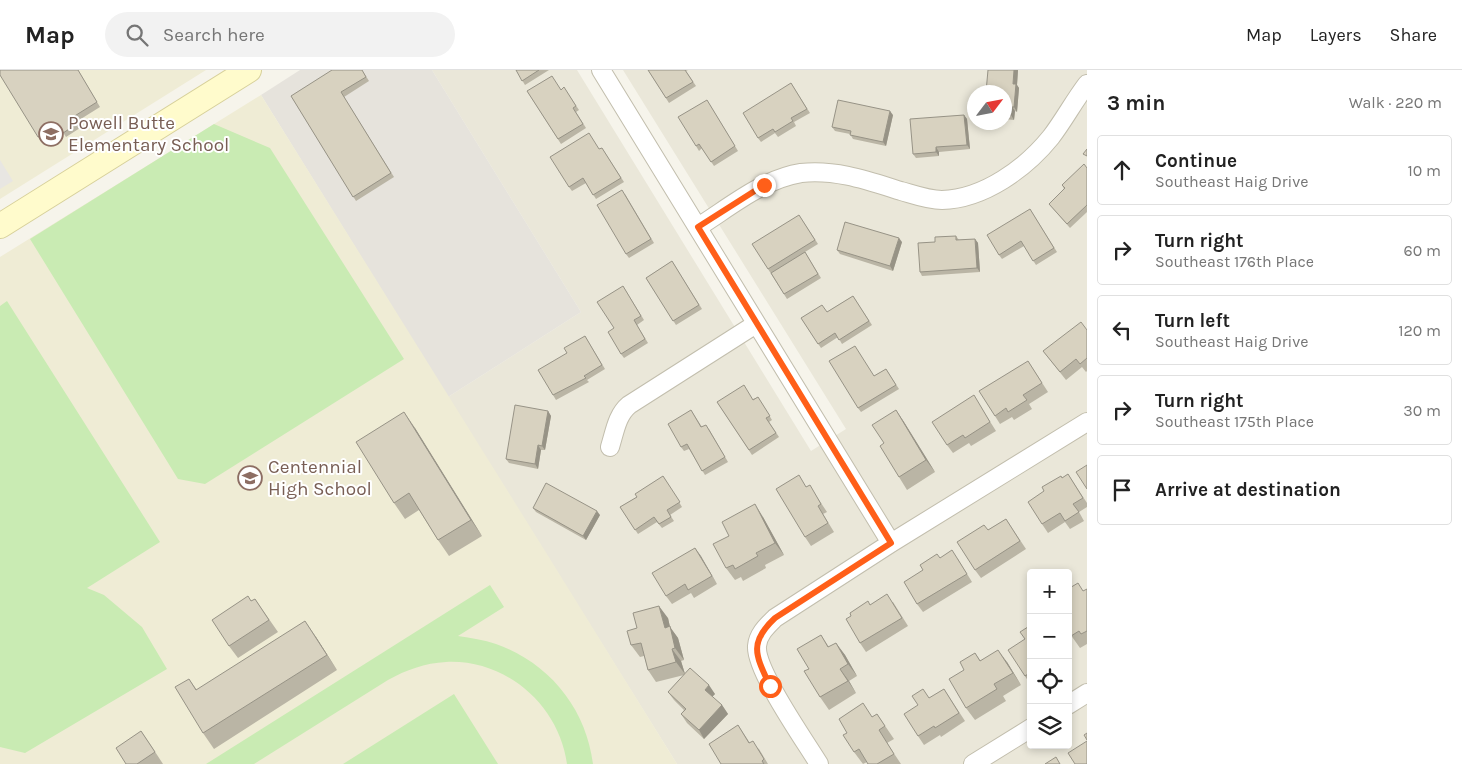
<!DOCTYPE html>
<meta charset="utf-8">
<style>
:root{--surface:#fff;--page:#f2f2f2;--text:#222;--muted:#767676;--line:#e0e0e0}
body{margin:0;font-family:Karla,sans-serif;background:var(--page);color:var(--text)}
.controls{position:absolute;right:15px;bottom:15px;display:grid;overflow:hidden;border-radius:5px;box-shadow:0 2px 8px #0003}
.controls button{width:45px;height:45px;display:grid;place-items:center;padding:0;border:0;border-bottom:1px solid var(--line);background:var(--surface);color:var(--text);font:25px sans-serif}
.compass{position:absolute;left:967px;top:15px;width:45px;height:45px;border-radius:50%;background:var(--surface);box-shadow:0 2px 8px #0003;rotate:58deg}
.stop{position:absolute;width:15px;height:15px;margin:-11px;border:4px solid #ff5f19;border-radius:50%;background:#fff}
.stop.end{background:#ff5f19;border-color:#fff;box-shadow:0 1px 5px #0008}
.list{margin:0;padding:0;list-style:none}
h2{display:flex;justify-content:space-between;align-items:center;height:65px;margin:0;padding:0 20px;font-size:21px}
h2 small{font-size:16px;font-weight:400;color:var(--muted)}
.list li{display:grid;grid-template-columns:32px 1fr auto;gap:15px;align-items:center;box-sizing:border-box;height:70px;margin:0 10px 10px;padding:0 10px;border:1px solid var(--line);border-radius:5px}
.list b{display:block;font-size:19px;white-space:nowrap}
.list p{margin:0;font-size:16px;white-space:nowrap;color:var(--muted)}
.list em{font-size:16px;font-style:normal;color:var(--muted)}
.icon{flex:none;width:28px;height:28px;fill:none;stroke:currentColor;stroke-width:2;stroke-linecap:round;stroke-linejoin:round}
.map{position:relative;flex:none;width:1087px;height:694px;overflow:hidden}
header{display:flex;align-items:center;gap:30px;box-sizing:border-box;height:70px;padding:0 25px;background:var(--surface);border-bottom:1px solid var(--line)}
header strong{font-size:24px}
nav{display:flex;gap:28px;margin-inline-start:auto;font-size:18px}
.search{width:350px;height:45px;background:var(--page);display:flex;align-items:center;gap:12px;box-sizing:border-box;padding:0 18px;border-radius:28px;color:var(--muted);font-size:19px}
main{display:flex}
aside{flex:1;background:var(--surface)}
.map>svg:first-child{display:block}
.residential{fill:#eae7d9;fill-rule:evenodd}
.industrial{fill:#e6e3dc}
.education{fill:#efecd5}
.green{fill:#c9ebb3}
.parking{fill:#e8e6e2}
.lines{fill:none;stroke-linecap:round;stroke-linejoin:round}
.street-casing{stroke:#c2bead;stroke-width:20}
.secondary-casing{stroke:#d7d09a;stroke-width:26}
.street{stroke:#fff;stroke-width:18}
.secondary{stroke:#fffbcc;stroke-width:24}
.wall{fill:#bab5a5}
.shaded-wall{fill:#979386}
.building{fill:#d8d2c0;stroke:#979386}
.route{stroke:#ff5f19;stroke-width:6}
.labels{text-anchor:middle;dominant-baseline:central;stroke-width:4;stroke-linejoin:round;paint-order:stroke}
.education-label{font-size:19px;fill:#785e54;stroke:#fff;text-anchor:start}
</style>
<header>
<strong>Map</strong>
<div class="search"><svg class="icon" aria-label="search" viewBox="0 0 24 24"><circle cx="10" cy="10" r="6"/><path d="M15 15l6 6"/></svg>Search here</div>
<nav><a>Map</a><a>Layers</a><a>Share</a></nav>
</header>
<main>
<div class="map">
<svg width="1087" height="694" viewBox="0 0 1087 694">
<rect width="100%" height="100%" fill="#f6f4eb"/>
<!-- residential -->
<path class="residential" d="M432,0H577L811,381L846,359L623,0H1087V694H677L448,327L581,242ZM974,22H1004V52H974ZM1031,503H1068V675H1031Z"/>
<!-- industrial -->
<path class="industrial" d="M300,0H432L581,242L448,327L261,25Z"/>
<!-- education -->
<path class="education" d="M0,0H206L0,129Z
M261,25L550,489L677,694H0V187Z"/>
<!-- green -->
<path class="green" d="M214,54L270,78L404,289L205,414L178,409L30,169Z
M7,231L160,472L87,518L104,525L142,557L167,599L25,683L0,677V236Z
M490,515L504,537L458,566C471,568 484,570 496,574C549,593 586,638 593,694H567C559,635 506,589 446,592C425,593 406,600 388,610L254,694H206Z
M454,624L498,694H343Z"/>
<!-- parking -->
<path class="parking" d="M0,90L13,111L0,119Z"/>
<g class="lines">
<!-- street casing -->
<g class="street-casing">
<path id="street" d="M601,0L891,473
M698,157C730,137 763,109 801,103C836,99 869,111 901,121C915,125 928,130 942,130C984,129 1026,98 1051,67C1064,50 1074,31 1087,14
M610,377C615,361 617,345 629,335L756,254
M1068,635L1087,623
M819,694C805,671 755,600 757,576C758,564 767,556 775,548L891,473L1087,352
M973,694L1031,658"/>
</g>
<!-- secondary casing -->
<g class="secondary-casing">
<path id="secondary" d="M0,156L249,0"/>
</g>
<!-- street -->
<use href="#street" class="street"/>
<!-- secondary -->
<use href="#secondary" class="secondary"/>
</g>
<!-- wall -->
<path class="wall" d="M78,0L100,37L76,52L80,58L66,67L61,59L41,71L38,67Z
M362,0L369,11L344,27L394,107L356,131L291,26Z
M516,0H549L525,15Z
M648,0H688L686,1L696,16L669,33Z
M988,0H1018L1017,15L1019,18L1017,42L1015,41L1014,50L1004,49V22Z
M791,13L810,43L794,52L796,56L778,67L775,63L761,72L758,68Z
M561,20L567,22L579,40L576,42L586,58L561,74L527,21Z
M707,30L738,81L714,96L702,78L699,81L696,76Z
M893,45L886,76L853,69L850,64L835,61L832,57Z
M964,45L967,49L970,79L939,82V86L916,88L913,84Z
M602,78L624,112L596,129L586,113L572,121L569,117L600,79Z
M1087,98V142L1070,158L1049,134L1064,119L1062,115Z
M625,124L654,173L629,188L626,184Z
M1030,139L1057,182L1036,195L1024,176L1002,189L999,185Z
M799,145L818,174L805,182L821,208L787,229L768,199Z
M956,166L959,170L975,169L978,173L980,202L922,206L920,202L935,172Z
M902,172L893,201L840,184L837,180Z
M672,191L702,239L676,255L646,208Z
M623,216L644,250L637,255L648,273L624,288L621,284L614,258Z
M853,226L872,255L842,274L838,267L821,278L801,248L827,242Z
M1087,260V301L1086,302L1082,297L1066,310L1043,281Z
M585,266L605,299L587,310L589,312L556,330L553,325L567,283Z
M1028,291L1048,322L1029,334L1032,339L1014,350L1012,347L1000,354L995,346Z
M886,299L899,319L861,342L858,338L874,306Z
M758,327L772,350L769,352L779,367L752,385L717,332L753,329Z
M979,334L996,361L971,376L969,373L953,383L947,375Z
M691,340L702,357L709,359L728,392L705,405L689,379L684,381L681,377Z
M896,340L904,352L935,402L907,420L899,407L884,373Z
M548,341L551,346L545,380H541L538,399L509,393L506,389Z
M415,358L482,466L449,486L438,470L419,440L405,449L394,433Z
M1068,404L1087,433V437L1079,442L1084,451L1070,459L1065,452L1048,463L1042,454L1044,421L1062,408Z
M663,406L682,437L670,445L674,451L662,458L657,452L638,464L620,437L637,427Z
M807,416L815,424L827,442L823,444L834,462L811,476L805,467Z
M533,438L600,445L586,470L536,442Z
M763,447L784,485L765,495L766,498L743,511L741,507L735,510L726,498L729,466Z
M1006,449L1026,479L981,508L975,500L988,460Z
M695,478L717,514L694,528L691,523L672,534L666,526Z
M940,488L958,489L972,512L923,542L917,534L923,500Z
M1087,519V574L1080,578L1068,561L1084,521Z
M255,529L278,562L238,588L229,576L251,531Z
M893,532L908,556L866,582L860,573L870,535Z
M668,548L670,557L678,568L684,590L681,591L685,604L715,624L712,627L722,635L728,644L704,669L687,653L681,644L684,640L674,630L668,622L684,605L656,612L648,600L644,586L640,587L631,575L637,558Z
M1031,555V614H1030L1025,606V569Z
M821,565L829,577L836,573L845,585L857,606L849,611L856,623L829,640L820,627L809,599Z
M316,567L337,600L214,679L203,663L189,609L197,620Z
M975,583L980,590L1007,592L1021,615L1003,626L1006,631L975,650L966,638L964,600Z
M944,619L965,651L941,667L940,665L924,675L918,666L930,628Z
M877,644L894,669L887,673L901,694H868L867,692L863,694L854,682L872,647Z
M738,655L750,673L759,679L768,694H721Z
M141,661L150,674L163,694H126Z"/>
<!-- shaded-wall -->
<path class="shaded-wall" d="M1014,0H1018L1017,15L1019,18L1017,42L1014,37L1013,14Z
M1012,37L1015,41L1014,50L1011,45Z
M890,41L893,45L886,76L883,72Z
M964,45L967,49L970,79L967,75Z
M936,77L939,82V86L936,82Z
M899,168L902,172L893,201L890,196Z
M975,169L978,173L980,202L977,198Z
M896,340L904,352L935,402L926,390Z
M548,341L551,346L545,380L542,376Z
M404,342L415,358L482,466L471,450Z
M538,375L541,380L538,399L535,394Z
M755,434L763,447L784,485L775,473Z
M597,441L600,445L586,470L583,466Z
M695,478L701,486L717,514L712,506Z
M659,536L668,548L670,557L678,568L684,590L675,578L665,558Z
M305,551L316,567L337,600L327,585Z
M836,573L845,585L857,606L848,594Z
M672,579L681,591L685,604L676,592Z
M998,580L1007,592L1021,615L1013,603Z
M840,599L849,611L856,623Z
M709,615L715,624L711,628L705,620Z
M722,635L728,644L704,669L699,660Z"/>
<!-- building -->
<path class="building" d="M0,0H78L97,32L73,47L77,54L63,63L58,55L38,67L0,5Z
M332,0H362L366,7L341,22L391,103L353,127L291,26Z
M516,0H539L522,11Z
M648,0H685L693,12L666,28Z
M988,0H1014L1013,14H1016L1014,37H1012L1011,45H1004V22H986Z
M552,6L561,20L564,17L576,36L573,38L583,54L558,69L527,21Z
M791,13L807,39L791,48L793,51L775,62L773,59L758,68L743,43Z
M707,30L735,76L711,92L699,74L696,76L678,47Z
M838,30L890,41L883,72L850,65L851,61L832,57Z
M964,45L967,75L936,77V82L913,84L910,49Z
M589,63L599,79L602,78L621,108L593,125L583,108L569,117L550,87Z
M1087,79V86L1083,84Z
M1084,94L1087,98V135L1067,154L1049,134L1065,118L1062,115Z
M622,120L651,169L626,184L597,135Z
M1030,139L1054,178L1033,191L1021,171L999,185L987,165Z
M799,145L815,170L768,199L752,174Z
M845,152L899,168L890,196L837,180Z
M956,166V170L975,169L977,198L920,202L918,173L935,172V167Z
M805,182L818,204L784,224L771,203Z
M672,191L699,235L673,251L646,208Z
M623,216L641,246L634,250L645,269L621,284L608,262L614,258L597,232Z
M853,226L869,251L839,270L835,263L818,274L801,248L822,235L827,242Z
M1081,252L1087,260V288L1080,294L1076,289L1060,302L1043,281Z
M585,266L602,295L584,306L586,308L553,325L538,300L567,283L564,278Z
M855,276L874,306L886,299L896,315L858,338L829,291Z
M1028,291L1042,313L1023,325L1027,330L1008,342L1006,338L995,346L979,321Z
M744,315L753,330L758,327L770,346L766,348L776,363L749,380L717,332Z
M974,325L990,352L965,368L963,365L947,375L932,352Z
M515,335L548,341L542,376L538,375L535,394L506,389Z
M691,340L701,357L706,355L725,387L702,401L687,374L681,377L668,354Z
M896,340L926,390L899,407L880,376L884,373L872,355Z
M404,342L471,450L438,470L409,423L394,433L356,372Z
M1087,395V419L1076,402Z
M1068,404L1083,428L1073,434L1079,442L1065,451L1060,443L1042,454L1028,432L1044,421L1042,417L1061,406L1062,408Z
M799,405L806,417L810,415L821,434L818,436L828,453L805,467L776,419Z
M663,406L680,432L667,440L671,447L659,454L654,447L635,460L620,437L637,427L635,424Z
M546,413L597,441L583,466L533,438Z
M755,434L775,473L756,483L758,486L735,499L733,495L726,498L713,474L729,466L722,452Z
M1006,449L1020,471L975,500L957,472L984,455L988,460Z
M695,478L712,506L688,520L685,514L666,526L652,503Z
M952,480L967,504L917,534L904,512L923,500L920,495L937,484L940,488Z
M1078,513L1083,521L1087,519V561L1081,564L1079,561L1071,566L1068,561V519Z
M887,524L902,548L860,573L846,549L851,546L850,543L868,531L870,535Z
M248,526L251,531L255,529L269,550L229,576L212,550Z
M659,536L665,558L670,556L675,578L672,579L676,592L648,600L641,573L631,575L627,561L637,558L633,543Z
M305,551L327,585L203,663L175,617L189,609L196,620Z
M1031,555V602L1025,606L1008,580L1025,569L1020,562Z
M821,565L828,577L836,573L848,594L840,599L848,611L820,627L804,601L809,599L797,579Z
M998,580L1013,603L994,614L997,619L966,638L949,609L964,600L960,592L975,583L980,591Z
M690,598L709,615L705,620L722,635L699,660L681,644L686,639L668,622Z
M923,619L929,628L944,619L959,643L935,658L934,656L918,666L904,644L918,635L912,626Z
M863,633L872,647L877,644L885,656L879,660L894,684L877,694H868L859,679L854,682L843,665L847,663L839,649Z
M738,655L749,673L753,671L764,689L762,691L764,694H721L709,674Z
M141,661L155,682L137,694H126L116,678Z
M1087,663V670L1084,665Z
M1087,671V694H1075L1068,683Z
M1056,687L1060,694H1045Z"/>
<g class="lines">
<!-- route -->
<path class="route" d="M764,115L698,157L891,473L775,548C748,573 756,586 770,616"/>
</g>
<!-- icons -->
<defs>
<g id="school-ring" transform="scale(1.25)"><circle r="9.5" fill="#fff" stroke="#8d6e63" stroke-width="1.5"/><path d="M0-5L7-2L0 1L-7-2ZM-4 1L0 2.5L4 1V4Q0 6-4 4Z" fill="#8d6e63"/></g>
</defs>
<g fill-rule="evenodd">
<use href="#school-ring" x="51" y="64"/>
<use href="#school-ring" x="250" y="408"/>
</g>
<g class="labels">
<!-- education labels -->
<g class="education-label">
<text x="68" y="53">Powell Butte<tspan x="68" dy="22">Elementary School</tspan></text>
<text x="268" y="397">Centennial<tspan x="268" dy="22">High School</tspan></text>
</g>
</g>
</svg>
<div class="controls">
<button>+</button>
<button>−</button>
<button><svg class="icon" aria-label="locate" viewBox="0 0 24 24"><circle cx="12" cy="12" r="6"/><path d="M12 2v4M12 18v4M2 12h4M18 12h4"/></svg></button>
<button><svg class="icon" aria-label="layers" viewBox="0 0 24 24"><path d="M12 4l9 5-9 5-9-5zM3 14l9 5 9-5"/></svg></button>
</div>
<svg class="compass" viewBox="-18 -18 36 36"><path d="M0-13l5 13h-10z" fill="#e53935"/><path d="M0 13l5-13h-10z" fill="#767676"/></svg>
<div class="stop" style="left:770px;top:616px"></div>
<div class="stop end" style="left:764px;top:115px"></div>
</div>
<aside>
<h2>3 min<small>Walk · 220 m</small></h2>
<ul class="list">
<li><svg class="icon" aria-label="ahead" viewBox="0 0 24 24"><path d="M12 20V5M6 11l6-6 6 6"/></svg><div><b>Continue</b><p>Southeast Haig Drive</p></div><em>10 m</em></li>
<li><svg class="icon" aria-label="right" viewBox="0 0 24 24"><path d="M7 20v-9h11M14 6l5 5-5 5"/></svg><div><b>Turn right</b><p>Southeast 176th Place</p></div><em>60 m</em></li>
<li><svg class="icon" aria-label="left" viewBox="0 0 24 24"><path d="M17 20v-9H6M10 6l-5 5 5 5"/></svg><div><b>Turn left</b><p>Southeast Haig Drive</p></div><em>120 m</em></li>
<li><svg class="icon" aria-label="right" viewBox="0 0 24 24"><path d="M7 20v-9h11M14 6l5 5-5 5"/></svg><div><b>Turn right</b><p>Southeast 175th Place</p></div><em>30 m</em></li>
<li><svg class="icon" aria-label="arrive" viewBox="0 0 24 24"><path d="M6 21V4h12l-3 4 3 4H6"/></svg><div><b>Arrive at destination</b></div></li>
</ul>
</aside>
</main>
